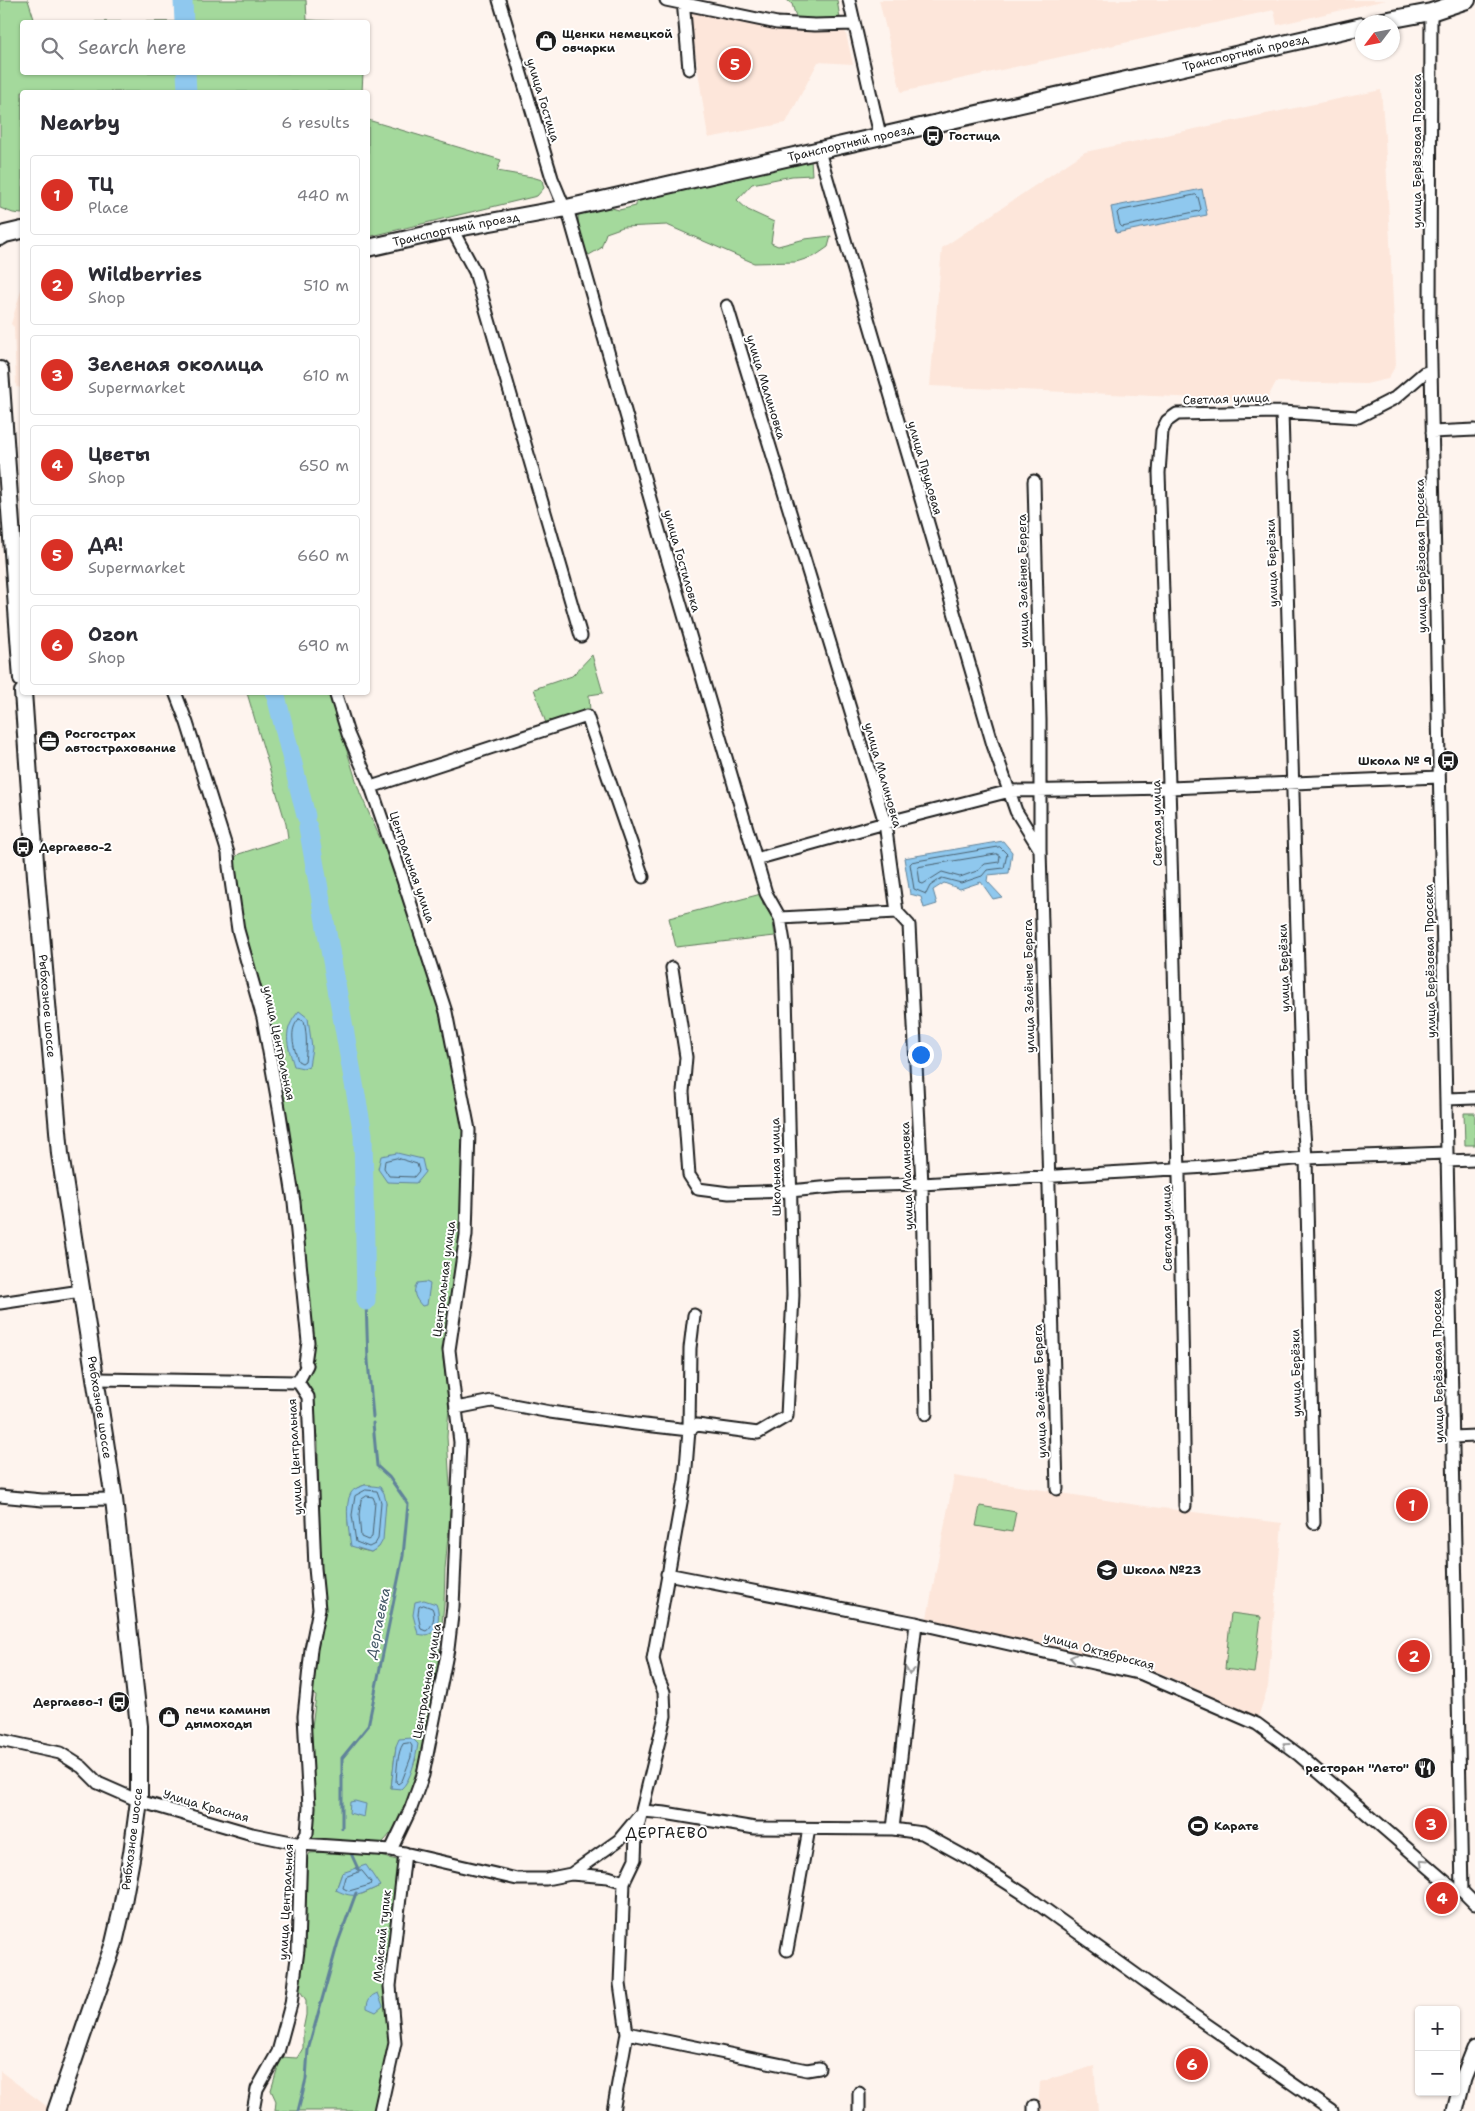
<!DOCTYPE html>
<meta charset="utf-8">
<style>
:root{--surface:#fff;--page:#f2f2f3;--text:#2b2b33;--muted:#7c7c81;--line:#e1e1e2;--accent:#d93025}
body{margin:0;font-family:"Shantell Sans",sans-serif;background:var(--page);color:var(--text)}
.controls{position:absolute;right:15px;bottom:15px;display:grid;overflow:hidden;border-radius:5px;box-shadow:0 1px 4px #0004}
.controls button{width:45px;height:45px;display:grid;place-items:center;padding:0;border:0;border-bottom:1px solid var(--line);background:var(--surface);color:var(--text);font:25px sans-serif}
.compass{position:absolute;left:1355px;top:15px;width:45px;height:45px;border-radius:50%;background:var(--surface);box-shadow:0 1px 4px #0004;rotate:238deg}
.you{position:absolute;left:920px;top:1054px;width:18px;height:18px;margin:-12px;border:4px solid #fff;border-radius:50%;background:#1a73e8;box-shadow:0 0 0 8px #1a73e833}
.badge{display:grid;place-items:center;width:32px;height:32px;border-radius:50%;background:var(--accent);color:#fff;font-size:16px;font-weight:700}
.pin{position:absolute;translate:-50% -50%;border:2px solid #fff;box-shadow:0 1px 5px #0006}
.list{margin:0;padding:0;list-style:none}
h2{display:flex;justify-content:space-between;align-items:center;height:65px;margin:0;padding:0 20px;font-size:21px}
h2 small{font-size:16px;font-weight:400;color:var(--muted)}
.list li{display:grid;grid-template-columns:32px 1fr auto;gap:15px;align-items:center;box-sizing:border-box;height:80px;margin:0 10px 10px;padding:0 10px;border:1px solid var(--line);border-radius:5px}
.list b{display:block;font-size:19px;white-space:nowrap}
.list p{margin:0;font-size:16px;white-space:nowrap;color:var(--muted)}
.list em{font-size:16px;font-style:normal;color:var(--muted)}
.icon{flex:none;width:28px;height:28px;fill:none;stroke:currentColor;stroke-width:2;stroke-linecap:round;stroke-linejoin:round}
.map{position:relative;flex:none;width:1475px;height:2111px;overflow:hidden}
.search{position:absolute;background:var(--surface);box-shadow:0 1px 4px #0004;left:20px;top:20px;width:350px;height:55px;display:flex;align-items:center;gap:12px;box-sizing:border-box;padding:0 18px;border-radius:5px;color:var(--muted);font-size:19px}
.panel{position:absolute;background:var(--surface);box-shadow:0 1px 4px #0004;left:20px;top:90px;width:350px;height:605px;border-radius:5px}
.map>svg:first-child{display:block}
.built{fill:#fde6da}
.green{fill:#a4d99c;stroke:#607a5c;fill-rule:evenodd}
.water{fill:#8fc8ee;stroke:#61839a}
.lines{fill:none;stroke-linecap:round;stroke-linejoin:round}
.shore{stroke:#4a6170;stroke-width:1}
.stream{stroke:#61839a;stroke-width:3}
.river{stroke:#8fc8ee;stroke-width:19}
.minor-casing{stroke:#1c1c1c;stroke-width:15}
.tertiary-casing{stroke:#1c1c1c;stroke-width:19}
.secondary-casing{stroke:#1c1c1c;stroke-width:20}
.minor{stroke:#fff;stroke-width:11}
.tertiary{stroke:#fff;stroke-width:15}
.secondary{stroke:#fff;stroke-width:16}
.oneway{stroke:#999}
.labels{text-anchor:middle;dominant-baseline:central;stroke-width:4;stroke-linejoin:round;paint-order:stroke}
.poi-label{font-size:12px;font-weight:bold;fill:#1c1c1c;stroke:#fff;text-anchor:start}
.street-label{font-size:12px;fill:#1c1c1c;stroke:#fff}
.water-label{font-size:14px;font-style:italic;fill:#445866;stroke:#fff}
.quarter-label{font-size:15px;letter-spacing:1px;fill:#1c1c1c;stroke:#fff}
</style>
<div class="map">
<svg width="1475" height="2111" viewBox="0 0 1475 2111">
<rect width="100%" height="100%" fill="#fef4ee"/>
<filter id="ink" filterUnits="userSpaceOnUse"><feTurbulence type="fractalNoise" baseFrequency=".02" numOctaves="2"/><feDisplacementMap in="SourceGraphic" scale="10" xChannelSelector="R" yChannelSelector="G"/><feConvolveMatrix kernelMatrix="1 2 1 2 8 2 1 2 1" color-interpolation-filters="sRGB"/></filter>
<g filter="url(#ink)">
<!-- built -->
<path class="built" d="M879,0H1386L1277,25L1274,10L901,92Z
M689,10L771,27L845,30L853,64L818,62L786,123L708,138Z
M1381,90L1385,138L1396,365L1388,379L1366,384L1276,382L1266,401L930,386L942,248L1085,152Z
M22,287V388L16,387L14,327L11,324Z
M954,1476L1137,1505L1282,1523L1268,1687L1258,1717L1156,1671L927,1618Z
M1094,2066L1098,2111H1038L1040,2082Z
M0,2071L49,2108L48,2111H0Z"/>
<!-- green -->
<path class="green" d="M0,0H28L35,22H22V72L363,73L362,92H22V214L13,213L0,208Z
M175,0H306L307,20L350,22H95H176Z
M787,0H837L840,18L797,20L792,4Z
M368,120L501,160L497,171L532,177L542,180L544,188L537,196L368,237Z
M811,160L812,175L792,176L752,184L737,200L748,210L774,222L771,243L778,246L805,239L831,236L828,247L815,256L796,262L754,263L667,225L623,227L606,233L601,248L589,255L579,241L578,214L608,207L619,210L636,206V199Z
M592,655L603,693L589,695L590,712L547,726L534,689L572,676Z
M247,693H329L360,793L405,894L426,960L450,1057L466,1134L467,1195L443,1358L449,1405L447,1437L451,1502L445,1570L444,1604L435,1692L430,1723L423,1740V1748C412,1781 408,1818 382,1843L312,1839L309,1750L316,1696L311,1693L319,1506L318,1442L309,1389L305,1377L312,1359L308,1307V1271L303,1269L300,1226L301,1205L239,911L232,860L239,854L288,838L286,824ZM365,1485H371L386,1502L379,1547L371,1552L358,1549C343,1527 347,1511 357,1488ZM396,1746L416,1759L410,1771L391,1788Z
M761,894L763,904L772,917L775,936L676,947L669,918Z
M1464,1113H1475V1145H1465Z
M980,1506L1016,1512L1012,1532L976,1526Z
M1231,1613L1261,1617L1254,1673L1225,1669Z
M325,1852L372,1854L397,1860L400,1871L391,2044L375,2111H275L276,2101L271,2090L281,2057L297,2058L303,2048V2030L306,2015V2000L300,1991L297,1977L306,1882L307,1858L310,1853ZM342,1873L380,1886L362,1894L336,1890Z"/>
<!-- water -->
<path class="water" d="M1202,189L1207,215L1116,233L1111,207Z
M1003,841L1012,852L1009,873L988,875L987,881L1002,897L993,899L981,882L960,889L944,883L933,890L937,904L924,908L921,897L910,894L904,858Z
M299,1011L308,1018L312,1048L309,1066L303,1068L294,1066C287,1043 282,1031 299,1011Z
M397,1153L422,1159L425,1172L416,1183L387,1182L378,1169L381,1156Z
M426,1282L430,1284L427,1305L422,1306C415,1298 412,1293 417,1283Z
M365,1485L380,1487L384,1493L386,1502L383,1540L379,1547L371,1552L351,1546C349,1533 344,1504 351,1493C354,1488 360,1487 365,1485Z
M424,1600L436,1604C442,1619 437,1640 418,1634L413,1615L415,1602Z
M412,1738L418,1744C416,1757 411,1781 401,1789L391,1788L396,1746L399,1739Z
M355,1801L366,1804L364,1817L349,1813L350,1802Z
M366,1865L380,1886C361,1894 355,1900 336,1890L342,1873Z
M378,1993L383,2006L376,2012L367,2008C367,2000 371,1995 378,1993Z"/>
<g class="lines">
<!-- shore -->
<path class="shore" d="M1196,195L1198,197L1201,209L1199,211L1122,227L1120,225L1117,213L1119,211Z
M1000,847L1007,854L1004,868L987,870L982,876L961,883L942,878L930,886L926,894L914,889L910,864L912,862Z
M997,854L1000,856L999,862L985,864L977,871L960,877L942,872L923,884L920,883L918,869L919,867Z
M299,1019L304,1021C307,1035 307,1047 305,1061L302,1063L298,1061C294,1047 288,1030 299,1019Z
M397,1158L417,1164L419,1171L414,1177L389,1176L384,1168L385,1161Z
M366,1490L377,1491L381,1502L378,1539L375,1544L369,1547L356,1542L352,1515L355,1496Z
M367,1496L373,1497L375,1502L372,1537L368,1540L361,1537L359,1515L361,1500Z
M424,1605L432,1608C436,1615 433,1627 426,1631L421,1629L418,1615L419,1607Z
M410,1743L412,1746L411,1757L402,1781L398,1784L396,1782C397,1770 397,1753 403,1744Z
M362,1871L371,1882L370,1885L349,1891L343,1888L346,1877Z"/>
<!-- stream -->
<path class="stream" d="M366,1301L368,1361L373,1417
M342,1828V1758L368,1726L403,1556L408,1504L389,1477L377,1466L373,1423
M349,1849L359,1871
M298,2111L306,2079L308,2050L338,1942L356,1893"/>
<!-- river -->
<path class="river" d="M183,0L184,22
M186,72L187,92
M275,692L306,816
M308,827L363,1134L366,1301"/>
<!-- minor casing -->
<g class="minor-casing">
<path id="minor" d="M499,0L552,178L564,207
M666,0L777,23L815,25L854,24
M683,0L689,69
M849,0L880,135
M1431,12L1430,317L1462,1891L1475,1904
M819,151L993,745L1016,811L1039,848
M452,229L475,272L581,636
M727,306L885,823L897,912L909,925L922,1184L926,1414
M1282,412L1302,1106L1306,1158L1314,1523
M1432,432L1475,430
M1034,481L1040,720V849L1057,1489
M175,692L187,723L228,853L229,867L238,930L263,1018L280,1114L294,1202L308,1342L305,1363L307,1365L298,1382L308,1397L315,1568L319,1609L311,1649L304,1716L309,1807L307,1833L301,1844L298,1950L291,2004L278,2052L257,2089L253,2111
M335,692L348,734L371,787L403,880L446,1012L469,1130L466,1235L449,1350L460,1442L453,1607L448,1649L423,1775L411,1808L391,1850
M371,787L587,716L643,877
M756,859L885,823L1010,791L1170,788L1439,777
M780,918L897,912
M672,968L686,1057L683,1092L689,1175L698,1189L729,1193L790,1191L842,1186L922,1184L1207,1167L1306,1158L1446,1153
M1446,1099L1475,1098
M1446,1161L1475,1160
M0,1303L81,1291
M97,1379L298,1382
M456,1408L492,1401L550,1412L636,1424L689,1430L697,1425L758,1433L787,1416L793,1295L785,948L780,918L766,893L663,544L567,208
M1453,1437L1475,1436
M0,1496L42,1500L114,1499
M1185,1506C1180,1162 1171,818 1159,473L1162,431L1167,421L1177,414L1282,412L1358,417L1395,398L1424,373L1431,371
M667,1574L916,1623L1142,1674L1257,1724L1299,1755L1455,1890L1462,1891
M0,1740L60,1753L82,1767L98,1783L139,1801L252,1834L301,1844L391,1850L517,1879H546L571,1874L619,1840L643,1811L665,1813L755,1828L893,1829L922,1833L973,1861L1024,1894L1170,1999L1332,2111
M893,1829L916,1623
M571,1874L608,1877L624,1882
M787,1950L809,1829
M627,2033L807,2070L819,2068
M380,2111L395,2043L390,1986L405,1853
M613,2111L627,2033L620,1984L624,1882L635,1859L636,1835L665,1716L664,1692L658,1678L653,1659L685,1480L689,1430L690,1348L694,1315
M859,2111V2093
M1034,2111V2106"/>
</g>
<!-- tertiary casing -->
<g class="tertiary-casing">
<path id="tertiary" d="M1455,2111L1463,2079L1475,2049"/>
</g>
<!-- secondary casing -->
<g class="secondary-casing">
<g id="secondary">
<path d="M1378,22L1431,12L1467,0"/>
<path d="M0,237L5,234L22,230"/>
<path id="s1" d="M368,248L452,229L567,208L1362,26"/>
<path d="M0,370L22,679"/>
<path id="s2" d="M23,692L36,876L60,1154L114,1499L139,1726V1801L132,1853L121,1913L114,1943L56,2111"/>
</g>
</g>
<!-- minor -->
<use href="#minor" class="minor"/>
<!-- tertiary -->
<use href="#tertiary" class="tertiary"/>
<!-- secondary -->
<use href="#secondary" class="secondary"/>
</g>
<!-- one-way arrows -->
<defs><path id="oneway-chevron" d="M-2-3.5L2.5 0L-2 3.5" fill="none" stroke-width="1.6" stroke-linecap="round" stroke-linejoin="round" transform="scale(1.25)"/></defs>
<g class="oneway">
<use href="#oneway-chevron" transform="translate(1073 1658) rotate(-167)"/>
<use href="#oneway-chevron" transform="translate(910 1671) rotate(96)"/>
<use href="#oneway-chevron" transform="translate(1286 1746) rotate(-144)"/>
<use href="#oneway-chevron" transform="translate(1423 1863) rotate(-137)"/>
</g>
</g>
<!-- icons -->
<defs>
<g id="shop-disc" transform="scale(1.125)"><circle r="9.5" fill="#1c1c1c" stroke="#fff"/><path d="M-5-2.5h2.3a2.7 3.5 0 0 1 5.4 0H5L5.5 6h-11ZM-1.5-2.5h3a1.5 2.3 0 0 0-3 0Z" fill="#fff"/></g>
<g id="bus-disc" transform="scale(1.125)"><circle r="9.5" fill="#1c1c1c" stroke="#fff"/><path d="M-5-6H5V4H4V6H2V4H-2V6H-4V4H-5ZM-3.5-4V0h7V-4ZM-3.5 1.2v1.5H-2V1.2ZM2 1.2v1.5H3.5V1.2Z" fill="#fff"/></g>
<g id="office-disc" transform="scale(1.125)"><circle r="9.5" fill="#1c1c1c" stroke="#fff"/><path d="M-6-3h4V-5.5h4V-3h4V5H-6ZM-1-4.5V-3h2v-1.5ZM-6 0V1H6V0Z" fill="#fff"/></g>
<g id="school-disc" transform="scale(1.125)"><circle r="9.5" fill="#1c1c1c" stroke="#fff"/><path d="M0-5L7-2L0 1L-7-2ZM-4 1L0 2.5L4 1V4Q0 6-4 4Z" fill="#fff"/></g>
<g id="restaurant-disc" transform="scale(1.125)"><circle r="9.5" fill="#1c1c1c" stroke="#fff"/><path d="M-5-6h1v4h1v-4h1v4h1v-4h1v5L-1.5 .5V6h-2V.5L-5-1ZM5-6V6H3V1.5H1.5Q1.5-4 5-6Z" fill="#fff"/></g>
<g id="stadium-disc" transform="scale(1.125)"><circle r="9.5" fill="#1c1c1c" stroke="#fff"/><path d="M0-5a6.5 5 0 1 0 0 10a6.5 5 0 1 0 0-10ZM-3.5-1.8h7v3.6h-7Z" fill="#fff"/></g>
</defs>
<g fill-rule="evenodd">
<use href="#shop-disc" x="546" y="41"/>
<use href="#bus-disc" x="933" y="136"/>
<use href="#office-disc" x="49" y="741"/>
<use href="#bus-disc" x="1448" y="761"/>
<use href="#bus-disc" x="23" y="847"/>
<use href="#school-disc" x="1107" y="1570"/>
<use href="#bus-disc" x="119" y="1702"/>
<use href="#shop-disc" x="169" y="1717"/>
<use href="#restaurant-disc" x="1425" y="1768"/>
<use href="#stadium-disc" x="1198" y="1826"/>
</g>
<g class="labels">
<!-- poi labels -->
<g class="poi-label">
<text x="562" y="34">Щенки немецкой<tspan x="562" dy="14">овчарки</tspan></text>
<text x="949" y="136">Гостица</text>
<text x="65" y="734">Росгострах<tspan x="65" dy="14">автострахование</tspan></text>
<text x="1432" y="761" text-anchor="end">Школа № 9</text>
<text x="39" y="847">Дергаево-2</text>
<text x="1123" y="1570">Школа №23</text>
<text x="103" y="1702" text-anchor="end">Дергаево-1</text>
<text x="185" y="1710">печи камины<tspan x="185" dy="14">дымоходы</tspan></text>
<text x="1409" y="1768" text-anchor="end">ресторан "Лето"</text>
<text x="1214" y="1826">Карате</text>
</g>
<!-- street labels -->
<g class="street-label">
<text stroke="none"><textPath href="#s1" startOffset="899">Транспортный проезд</textPath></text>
<text transform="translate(543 100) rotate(73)">улица Гостица</text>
<text stroke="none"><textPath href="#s1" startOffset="494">Транспортный проезд</textPath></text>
<text transform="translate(1417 151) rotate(-90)">улица Берёзовая Просека</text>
<text stroke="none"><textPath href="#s1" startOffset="90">Транспортный проезд</textPath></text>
<text transform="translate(766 387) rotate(73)">улица Малиновка</text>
<text transform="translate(1226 399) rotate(-2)">Светлая улица</text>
<text transform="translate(925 468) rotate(74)">улица Прудовая</text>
<text transform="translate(1421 556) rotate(-91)">улица Берёзовая Просека</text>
<text transform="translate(682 561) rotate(74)">улица Гостиловка</text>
<text transform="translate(1272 563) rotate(-92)">улица Берёзки</text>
<text transform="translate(1023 581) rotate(-91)">улица Зелёные Берега</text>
<text transform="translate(883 775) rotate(74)">улица Малиновка</text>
<text transform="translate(1157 823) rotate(-91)">Светлая улица</text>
<text transform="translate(412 867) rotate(71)">Центральная улица</text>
<text transform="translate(1430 961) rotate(-91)">улица Берёзовая Просека</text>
<text transform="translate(1284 968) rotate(-92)">улица Берёзки</text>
<text transform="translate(1029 986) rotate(-91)">улица Зелёные Берега</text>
<text stroke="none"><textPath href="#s2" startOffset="315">Рыбхозное шоссе</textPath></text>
<text transform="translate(279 1043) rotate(78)">улица Центральная</text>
<text transform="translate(776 1167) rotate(-91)">Школьная улица</text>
<text transform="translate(907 1176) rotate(-92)">улица Малиновка</text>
<text transform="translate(1167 1228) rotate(-91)">Светлая улица</text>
<text transform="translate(444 1279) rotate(-83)">Центральная улица</text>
<text transform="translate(1438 1366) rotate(-91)">улица Берёзовая Просека</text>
<text transform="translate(1296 1373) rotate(-91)">улица Берёзки</text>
<text transform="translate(1040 1391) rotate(-92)">улица Зелёные Берега</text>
<text stroke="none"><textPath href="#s2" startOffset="720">Рыбхозное шоссе</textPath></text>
<text transform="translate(295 1457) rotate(-93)">улица Центральная</text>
<text transform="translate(1099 1651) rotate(15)">улица Октябрьская</text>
<text transform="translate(427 1681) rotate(-80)">Центральная улица</text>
<text transform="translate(206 1806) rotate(16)">Улица Красная</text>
<text transform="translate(132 1839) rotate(-83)">Рыбхозное шоссе</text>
<text transform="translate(286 1902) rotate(-87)">улица Центральная</text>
<text transform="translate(382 1936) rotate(-84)">Майский тупик</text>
</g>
<!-- water labels -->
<g class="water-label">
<text transform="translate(378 1623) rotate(-78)">Дергаевка</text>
</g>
<!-- quarter labels -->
<g class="quarter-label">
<text x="667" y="1833">ДЕРГАЕВО</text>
</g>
</g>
</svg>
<div class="controls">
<button>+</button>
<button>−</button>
</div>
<svg class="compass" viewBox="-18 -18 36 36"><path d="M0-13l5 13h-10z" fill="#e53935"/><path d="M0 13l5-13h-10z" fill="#7c7c81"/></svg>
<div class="you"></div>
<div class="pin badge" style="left:1412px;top:1505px">1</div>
<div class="pin badge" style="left:1414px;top:1656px">2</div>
<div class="pin badge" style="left:1431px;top:1824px">3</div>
<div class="pin badge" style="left:1442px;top:1898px">4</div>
<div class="pin badge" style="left:735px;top:64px">5</div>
<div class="pin badge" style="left:1192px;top:2064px">6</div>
<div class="search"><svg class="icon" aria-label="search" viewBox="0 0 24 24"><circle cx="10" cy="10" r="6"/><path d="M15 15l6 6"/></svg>Search here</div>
<section class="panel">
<h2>Nearby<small>6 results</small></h2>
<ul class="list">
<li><span class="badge">1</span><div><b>ТЦ</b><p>Place</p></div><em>440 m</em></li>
<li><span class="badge">2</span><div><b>Wildberries</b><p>Shop</p></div><em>510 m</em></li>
<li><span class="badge">3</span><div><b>Зеленая околица</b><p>Supermarket</p></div><em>610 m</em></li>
<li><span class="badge">4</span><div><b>Цветы</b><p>Shop</p></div><em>650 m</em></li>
<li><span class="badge">5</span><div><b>ДА!</b><p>Supermarket</p></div><em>660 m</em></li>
<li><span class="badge">6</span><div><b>Ozon</b><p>Shop</p></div><em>690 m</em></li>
</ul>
</section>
</div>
